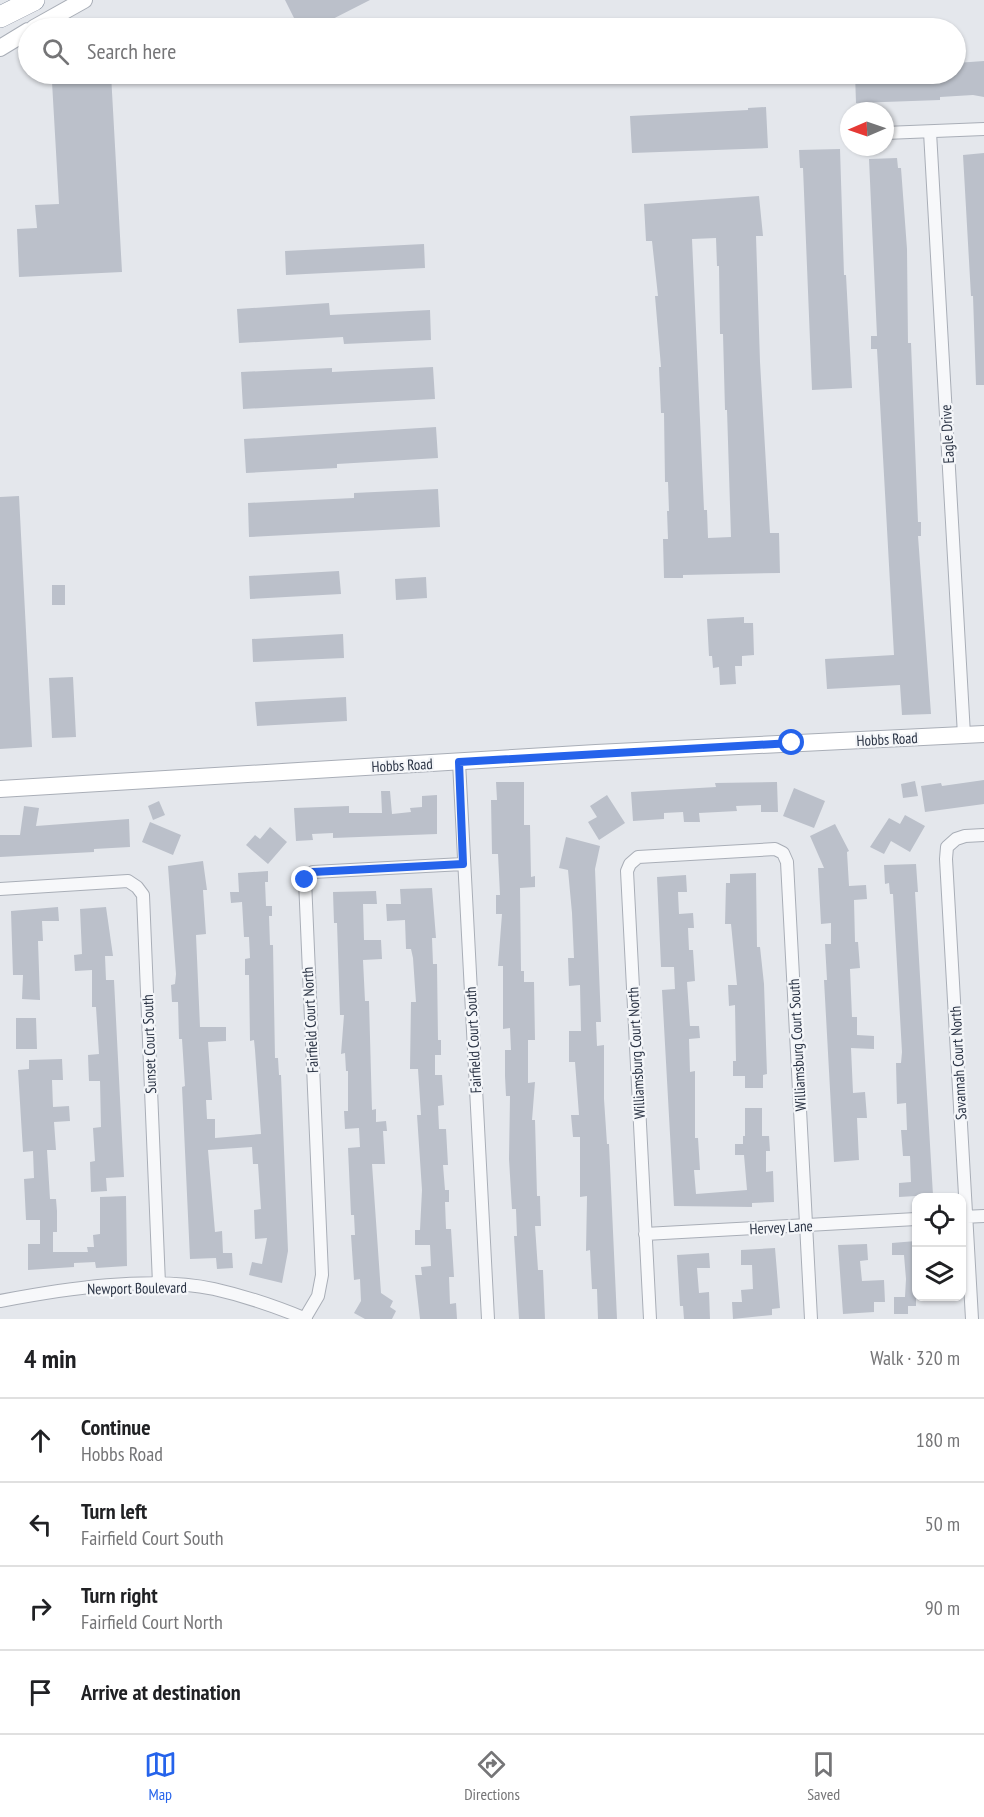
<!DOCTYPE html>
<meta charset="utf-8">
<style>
:root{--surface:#fff;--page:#f2f2f2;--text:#202124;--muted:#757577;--line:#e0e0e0;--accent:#2563eb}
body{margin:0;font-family:"PT Sans Narrow",sans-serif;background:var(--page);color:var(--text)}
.controls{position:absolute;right:18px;bottom:18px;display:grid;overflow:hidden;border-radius:12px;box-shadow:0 2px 4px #0004}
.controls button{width:54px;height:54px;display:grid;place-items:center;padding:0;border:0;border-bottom:2px solid var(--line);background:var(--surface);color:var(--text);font:30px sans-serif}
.compass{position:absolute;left:840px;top:102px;width:54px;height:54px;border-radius:50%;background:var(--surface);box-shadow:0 2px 4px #0004;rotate:268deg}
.stop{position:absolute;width:18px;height:18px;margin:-14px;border:4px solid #2563eb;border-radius:50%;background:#fff}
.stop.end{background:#2563eb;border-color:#fff;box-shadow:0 2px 6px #0008}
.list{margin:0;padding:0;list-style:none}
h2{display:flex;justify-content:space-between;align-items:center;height:78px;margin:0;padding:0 24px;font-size:26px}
h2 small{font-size:20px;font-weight:400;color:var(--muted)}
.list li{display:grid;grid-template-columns:39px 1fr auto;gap:18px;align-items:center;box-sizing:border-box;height:84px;padding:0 24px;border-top:2px solid var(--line)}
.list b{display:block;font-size:22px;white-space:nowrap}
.list p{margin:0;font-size:20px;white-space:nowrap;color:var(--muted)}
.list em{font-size:20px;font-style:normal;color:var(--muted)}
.icon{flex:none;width:33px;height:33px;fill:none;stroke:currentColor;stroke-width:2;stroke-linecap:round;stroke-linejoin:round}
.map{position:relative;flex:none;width:984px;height:1319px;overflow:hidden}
.search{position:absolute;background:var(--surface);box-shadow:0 2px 4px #0004;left:18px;right:18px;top:18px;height:66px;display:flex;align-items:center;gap:15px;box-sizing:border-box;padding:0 21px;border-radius:33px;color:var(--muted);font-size:22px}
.sheet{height:414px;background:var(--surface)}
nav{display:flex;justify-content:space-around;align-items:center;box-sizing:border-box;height:84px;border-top:2px solid var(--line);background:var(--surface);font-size:16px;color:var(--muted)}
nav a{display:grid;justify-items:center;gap:3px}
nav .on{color:var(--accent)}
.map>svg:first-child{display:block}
.building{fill:#bbc0ca;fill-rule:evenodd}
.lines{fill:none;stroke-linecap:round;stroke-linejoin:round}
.street-casing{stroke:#a9aeb7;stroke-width:14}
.secondary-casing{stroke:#a9aeb7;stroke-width:18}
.highway-casing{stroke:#8b94a3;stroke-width:22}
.street{stroke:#f7f8fa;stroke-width:12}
.secondary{stroke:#fff;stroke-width:16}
.highway{stroke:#fff;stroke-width:21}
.route{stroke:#2563eb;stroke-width:8}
.labels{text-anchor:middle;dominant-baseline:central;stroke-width:4.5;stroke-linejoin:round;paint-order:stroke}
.street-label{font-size:15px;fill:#2b3445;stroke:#f4f6f9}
</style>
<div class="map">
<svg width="984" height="1319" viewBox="0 0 984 1319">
<rect width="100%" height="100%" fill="#e4e7ec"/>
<!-- building -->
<path class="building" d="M285,0H370L315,28H299Z
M984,61V97L973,95L940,97V100L856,103L855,74H956V63Z
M69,74H111L122,272L19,277L17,229L37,228L35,205L59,204L52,82L70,81Z
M766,107L768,148L632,153L630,116L748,110V108Z
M840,149L844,275H846L852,388L812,390L803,168H800L799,150Z
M984,153V385H976L973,296H971L963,155Z
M897,158L898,168H901L907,249L908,343H911L918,522H921V536H918L931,714L902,715L900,685L827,689L825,659L894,655L877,349H871V336H877L869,159Z
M759,196L763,236H756L760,362L770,533H779L780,573L683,575V578H664L663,539H668L667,511H669L668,482H665L664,413H661L659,367H661L655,296H658L652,241H646L644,204ZM716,238L717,266H719L720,334H723L725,410H727L731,537L708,538L707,510H704L692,239Z
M424,244L425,268L286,275L285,251Z
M329,303L330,315L430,310L431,340L344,344L343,337L239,343L237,309Z
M433,367L435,399L243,409L241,372L332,368V372Z
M436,427L438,458L337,464V468L246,473L244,439Z
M438,489L440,527L249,537L248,503L354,498V493Z
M19,496L32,747L0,749V497Z
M339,571L341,594L250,599L249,576Z
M426,577L427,598L396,600L395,579Z
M52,585H65V605H52Z
M744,617V623H753L754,655L742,656V666H735L736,684L720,685L719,667L713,668L712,656H709L707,619Z
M343,634L344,658L253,662L252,639Z
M73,677L76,737L52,738L49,678Z
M346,697L347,721L257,726L255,702Z
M984,780V804L925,812L921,786L941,783L942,786Z
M915,781L918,796L903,798L901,784Z
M496,782H524V825H530L531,877L535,876V887L520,888L521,971H524V982H534L535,1040H528V1083L535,1082L532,1120H535L537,1196H540L541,1226H535L538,1270H543L545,1319H519L514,1236H517L516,1209H512L509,1159L510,1096H506L505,1076V1050H511L510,1028L503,1029V966H498L502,914H496V895H500L498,854H492L491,800H497Z
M777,782L778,812H761V805L736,806L737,811L699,813L700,822H684L683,812L664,813V819L633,821L631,792L716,787L715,783Z
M794,788L825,801L814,828L783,816Z
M381,791H390L392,814L411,812L410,808L422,807V796L437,795V834L333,838V833L312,834L313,840L296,841L294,808L349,806V813H382Z
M607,795L625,823L599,840L588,822L597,817L590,806Z
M159,801L165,815L153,820L148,806Z
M24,806L39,808L36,826L129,819L130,847L94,849V852L0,857V835H20Z
M905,815L925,826L910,852L891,841L884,854L870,847L889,818L900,824Z
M150,822L181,835L173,855L142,842Z
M835,824L849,851L847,852L849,886L866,885L867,899L854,900L855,942H858L860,968L850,969L852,1017H857V1035L874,1036V1049L851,1048L853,1093L865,1092L867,1118H857L859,1160L834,1162L824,980H827L825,944H831V923L821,924L818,868H824L810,836Z
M270,827L287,842L268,864L246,845L255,835L260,839Z
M566,837L600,846L595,869L601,1022H596L597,1046L604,1045V1099L607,1144H609L617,1319H598L597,1289H592L590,1250L586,1251L587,1196L580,1197V1137H573L571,1115H579L575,1062H569V1031H581L580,985L569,986L568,958H574L572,913L568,870L559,868Z
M203,861L207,890H203L206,934L196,935L200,1027H226V1041L208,1042L212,1100H206L207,1119H215V1138L261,1134L255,1050L254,1040L250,1041L249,975H245V959L250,958L249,937H244L242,902L231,903L230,892H239L238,873L268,871V882H265L266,906H272V916H269L270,945H273L275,1058H278L279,1075H281L288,1251L282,1283L249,1275L252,1262L262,1264L267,1238L255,1239L254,1210L261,1209L258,1164H253L252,1147L208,1150L215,1232L222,1231L223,1253H232L233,1268L217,1269L216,1258L190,1259L182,1087L185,1086L182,1039H179L178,1002H172L171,985L175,984L176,974L168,866Z
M916,864L918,892H915L933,1195L899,1197V1183L911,1182L910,1156H903L901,1130H907L906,1103L897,1104L896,1063H901L902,1052L893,894H890L889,883L885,884L884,865Z
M756,873L757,947H760L764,984L767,1074L763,1075V1088H745V1076H733V1061H736L735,1005L729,1006L728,985H737L731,924H725L726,883H730V874Z
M686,875L687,892H678L679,914L693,913L694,928H688L689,950H693L695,981L687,982L690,1026H699L700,1038L689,1039L690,1072L695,1071V1138H698L700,1170H694L696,1194L747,1190L744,1155H735V1144H743V1136H745V1108H762V1136H769L770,1151H766V1172L773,1171L774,1202L752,1203V1207L674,1206L662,990L675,989L674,967H661L657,877Z
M432,888L436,938H432L433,964H437L438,1040H441V1055H435V1075H442L444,1105L438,1106L439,1129H446L448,1165H443L445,1190H449V1202H445L446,1229H451L454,1277H449L450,1304L456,1303L457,1319H420L415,1275H422L421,1267L431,1266L430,1245H415V1230H420L422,1190L417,1115H421L418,1069H410L411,1002H416L413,958L411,949H406L405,920L387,921L386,904H401L400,889Z
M376,891L377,904H363L364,940H381L382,959L363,960L365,1001H369L372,1110L376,1109V1122L386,1121L387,1131H383L385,1164H372L381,1293L393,1301L390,1307L396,1311L392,1319H365L354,1313L361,1301L360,1279L354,1280L351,1235H355L354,1215H351L348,1148L360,1147L359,1128L345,1129L344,1111H348V1071H346L345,1053L341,1054L344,1015H340L337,923H334L333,892Z
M58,907L59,921H42L43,941H38L40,1000L22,999L23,975H13L11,911Z
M106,907L113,956H105L106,980H114L124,1177L106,1178L107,1191L91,1192L90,1162L95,1161L93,1128L101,1127L100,1081H89L88,1055L99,1054L96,1007H92V970L75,971L74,955L82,954L80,909Z
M16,1018H36L37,1049H16Z
M62,1059L63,1080H52L53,1107L69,1106L70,1121L54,1122L56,1150H47L50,1199H56L57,1211V1232H53V1252H88L87,1247H94L93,1235L100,1234V1197L126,1196L127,1266L96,1268L95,1262L74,1263V1267L28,1270V1244H40V1220H26L24,1179L34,1178L33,1151L23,1152L18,1070L29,1069V1060Z
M916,1241V1306H908V1314H894V1297H905L906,1279L904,1255H892V1243Z
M867,1244L868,1260L860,1261L862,1281L884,1280L885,1302H874V1312L843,1314L838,1245Z
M775,1248L780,1308L772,1309V1315L733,1319L732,1302H742L741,1290L753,1289L752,1265H741V1250Z
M709,1253L710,1268H697L699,1293L709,1292L710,1319H684L683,1306H680L677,1255Z"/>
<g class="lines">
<!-- street casing -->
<g class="street-casing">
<path id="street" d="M930,132L964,735
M885,133L984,129
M459,762L488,1319
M0,889L128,881L137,887L143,895L159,1284
M962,1217L984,1216
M645,1234L916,1219
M0,1301C63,1289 151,1275 214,1289C245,1296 277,1307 306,1319
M305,1318L318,1296L322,1275L305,880L313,872L463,864
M650,1319L627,871L630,864L638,857L775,849L783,853L787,862L811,1319
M972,1319L946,859L947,847L956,839L965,836L984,835"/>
</g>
<!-- secondary casing -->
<g class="secondary-casing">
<path id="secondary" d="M34,28L84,0
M0,48L28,31
M0,789L596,753L984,734"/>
</g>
<!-- highway casing -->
<g class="highway-casing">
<path id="highway" d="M0,17L34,0"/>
</g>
<!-- street -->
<use href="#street" class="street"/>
<!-- secondary -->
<use href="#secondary" class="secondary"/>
<!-- highway -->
<use href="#highway" class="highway"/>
</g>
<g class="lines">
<!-- route -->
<path class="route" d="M305,880L313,872L463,864L459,762L792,743"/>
</g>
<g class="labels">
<!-- street labels -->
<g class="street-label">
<text transform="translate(947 434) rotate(-93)">Eagle Drive</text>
<text transform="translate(887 739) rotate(-3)">Hobbs Road</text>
<text transform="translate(402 765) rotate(-3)">Hobbs Road</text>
<text transform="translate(310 1020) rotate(-93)">Fairfield Court North</text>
<text transform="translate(473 1040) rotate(-93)">Fairfield Court South</text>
<text transform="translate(149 1044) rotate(-92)">Sunset Court South</text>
<text transform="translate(797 1045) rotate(-93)">Williamsburg Court South</text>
<text transform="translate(636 1053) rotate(-93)">Williamsburg Court North</text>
<text transform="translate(958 1063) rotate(-93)">Savannah Court North</text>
<text transform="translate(781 1227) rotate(-3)">Hervey Lane</text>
<text transform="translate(137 1288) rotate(-1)">Newport Boulevard</text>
</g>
</g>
</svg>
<div class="controls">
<button><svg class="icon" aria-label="locate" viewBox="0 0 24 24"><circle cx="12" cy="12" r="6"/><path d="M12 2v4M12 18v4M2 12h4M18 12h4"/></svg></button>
<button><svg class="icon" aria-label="layers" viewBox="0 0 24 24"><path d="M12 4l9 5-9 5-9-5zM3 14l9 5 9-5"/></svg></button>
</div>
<svg class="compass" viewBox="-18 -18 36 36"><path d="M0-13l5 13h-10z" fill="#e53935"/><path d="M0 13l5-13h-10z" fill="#757577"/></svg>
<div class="stop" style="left:792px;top:743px"></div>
<div class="stop end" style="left:305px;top:880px"></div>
<div class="search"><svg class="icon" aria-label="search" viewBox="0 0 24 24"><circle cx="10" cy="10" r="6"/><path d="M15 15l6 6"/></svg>Search here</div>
</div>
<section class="sheet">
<h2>4 min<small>Walk · 320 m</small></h2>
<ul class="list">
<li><svg class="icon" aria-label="ahead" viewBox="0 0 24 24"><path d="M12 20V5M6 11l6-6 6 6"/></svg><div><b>Continue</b><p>Hobbs Road</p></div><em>180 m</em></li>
<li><svg class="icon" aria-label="left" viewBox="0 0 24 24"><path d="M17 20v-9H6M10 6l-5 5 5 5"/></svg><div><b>Turn left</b><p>Fairfield Court South</p></div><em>50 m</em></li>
<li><svg class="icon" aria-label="right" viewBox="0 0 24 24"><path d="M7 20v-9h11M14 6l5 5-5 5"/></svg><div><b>Turn right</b><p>Fairfield Court North</p></div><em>90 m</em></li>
<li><svg class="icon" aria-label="arrive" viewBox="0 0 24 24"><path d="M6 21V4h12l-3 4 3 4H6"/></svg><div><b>Arrive at destination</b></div></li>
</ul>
</section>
<nav>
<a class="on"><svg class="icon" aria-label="map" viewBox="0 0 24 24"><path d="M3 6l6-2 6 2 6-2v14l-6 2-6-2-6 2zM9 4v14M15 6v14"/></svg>Map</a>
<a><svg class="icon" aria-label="directions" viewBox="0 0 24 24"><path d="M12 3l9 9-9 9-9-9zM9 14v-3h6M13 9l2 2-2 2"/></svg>Directions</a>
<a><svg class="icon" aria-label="saved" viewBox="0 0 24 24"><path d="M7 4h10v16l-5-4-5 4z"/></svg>Saved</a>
</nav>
